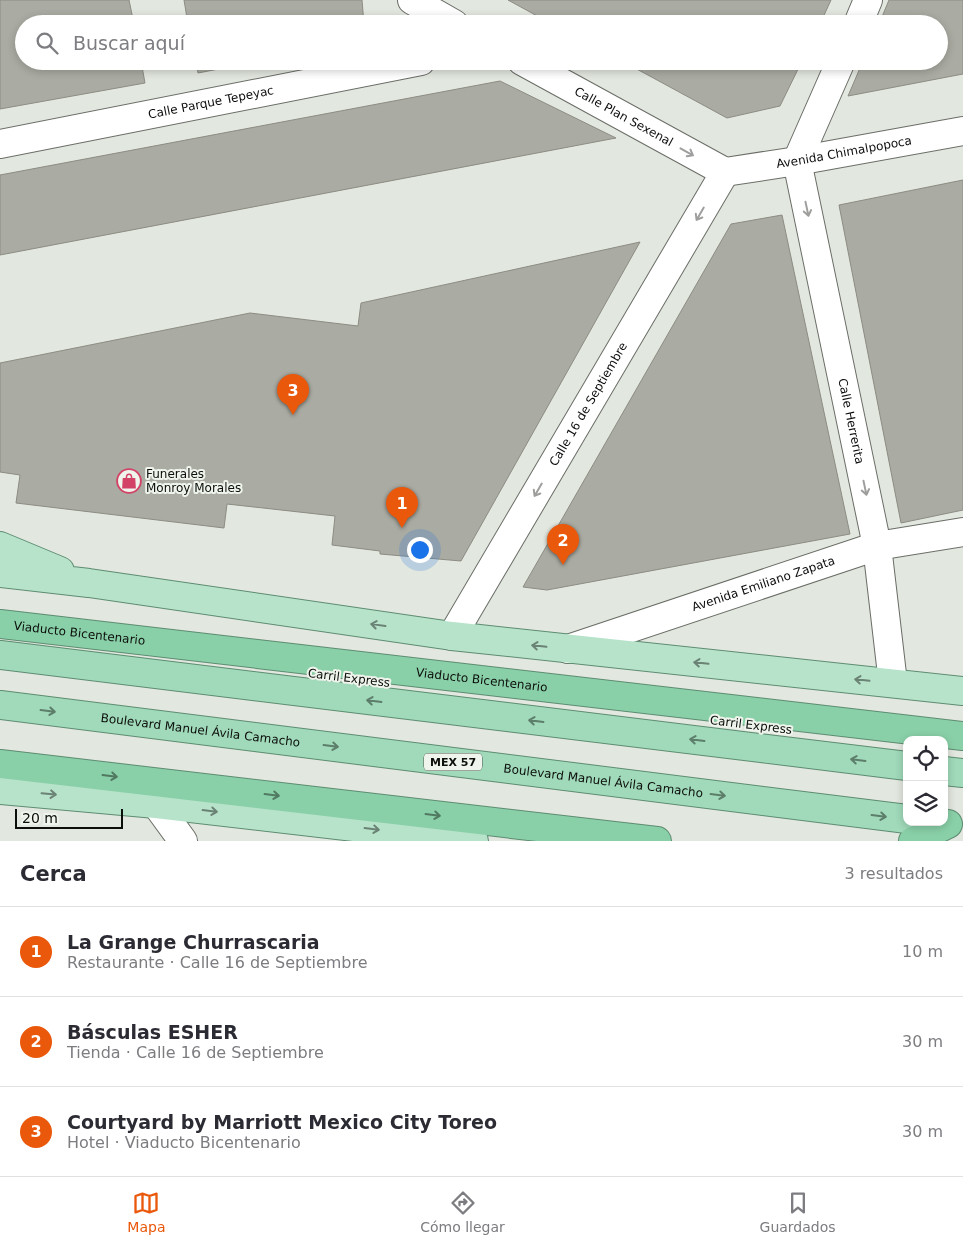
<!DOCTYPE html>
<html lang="es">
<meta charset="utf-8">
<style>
:root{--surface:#fff;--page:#f2f2f3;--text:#2b2b33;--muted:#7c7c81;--line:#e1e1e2;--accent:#ea580c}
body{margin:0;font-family:"DejaVu Sans",sans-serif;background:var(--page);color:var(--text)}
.controls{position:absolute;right:15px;bottom:15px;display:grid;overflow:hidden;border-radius:10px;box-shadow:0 2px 8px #0003}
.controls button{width:45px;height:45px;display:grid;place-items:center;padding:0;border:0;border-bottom:1px solid var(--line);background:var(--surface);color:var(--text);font:25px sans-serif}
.scale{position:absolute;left:15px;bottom:12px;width:108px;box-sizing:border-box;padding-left:5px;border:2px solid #0c0e0b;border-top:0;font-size:14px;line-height:18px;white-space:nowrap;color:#0c0e0b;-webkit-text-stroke:4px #eff5ec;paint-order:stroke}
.you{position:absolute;left:419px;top:549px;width:18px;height:18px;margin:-12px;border:4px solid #fff;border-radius:50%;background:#1a73e8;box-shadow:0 0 0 8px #1a73e833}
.badge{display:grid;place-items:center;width:32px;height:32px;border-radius:50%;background:var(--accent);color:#fff;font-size:16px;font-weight:700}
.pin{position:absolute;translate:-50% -41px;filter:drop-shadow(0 1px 2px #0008)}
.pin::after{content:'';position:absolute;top:26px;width:18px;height:15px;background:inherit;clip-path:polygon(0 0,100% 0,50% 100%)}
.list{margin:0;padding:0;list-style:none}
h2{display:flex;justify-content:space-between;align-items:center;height:65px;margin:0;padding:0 20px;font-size:21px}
h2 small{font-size:16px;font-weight:400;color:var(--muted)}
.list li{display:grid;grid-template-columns:32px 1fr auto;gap:15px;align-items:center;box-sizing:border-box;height:90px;padding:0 20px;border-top:1px solid var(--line)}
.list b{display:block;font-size:19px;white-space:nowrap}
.list p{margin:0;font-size:16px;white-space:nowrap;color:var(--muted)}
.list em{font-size:16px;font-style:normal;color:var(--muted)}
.icon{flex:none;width:28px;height:28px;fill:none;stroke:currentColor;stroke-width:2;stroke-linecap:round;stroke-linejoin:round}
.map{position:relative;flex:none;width:963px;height:841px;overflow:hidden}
.search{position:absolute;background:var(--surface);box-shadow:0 2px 8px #0003;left:15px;right:15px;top:15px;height:55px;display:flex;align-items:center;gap:12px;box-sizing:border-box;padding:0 18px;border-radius:28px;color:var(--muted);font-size:19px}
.sheet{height:335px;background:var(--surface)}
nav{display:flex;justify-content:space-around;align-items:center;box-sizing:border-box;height:70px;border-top:1px solid var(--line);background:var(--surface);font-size:14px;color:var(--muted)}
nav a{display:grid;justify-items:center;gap:2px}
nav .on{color:var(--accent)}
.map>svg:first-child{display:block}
.building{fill:#aaaba2;stroke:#8c8c83}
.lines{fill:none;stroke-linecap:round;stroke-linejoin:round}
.minor-casing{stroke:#6a6e67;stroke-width:30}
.secondary-casing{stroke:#6a6e67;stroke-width:30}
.primary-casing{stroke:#5d8c71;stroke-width:30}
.trunk-casing{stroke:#5d8c71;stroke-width:30}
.motorway-casing{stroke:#5d8c71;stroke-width:30}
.minor{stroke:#fff;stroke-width:28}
.secondary{stroke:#fff;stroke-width:28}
.primary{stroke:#b8e3cb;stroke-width:28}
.trunk{stroke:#a0daba;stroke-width:28}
.motorway{stroke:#89d0a8;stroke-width:28}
.oneway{stroke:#9e9f9d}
.oneway2{stroke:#6b8375}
.oneway3{stroke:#5d7e6b}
.oneway4{stroke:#517961}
.labels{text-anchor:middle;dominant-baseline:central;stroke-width:4;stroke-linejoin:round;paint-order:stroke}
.shield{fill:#eff5ec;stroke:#50534e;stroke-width:1}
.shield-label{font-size:11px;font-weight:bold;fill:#0c0e0b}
.street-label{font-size:12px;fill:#0c0e0b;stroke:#eff5ec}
.poi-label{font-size:12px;fill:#0c0e0b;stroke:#eff5ec;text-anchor:start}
</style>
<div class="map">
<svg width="963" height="841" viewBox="0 0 963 841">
<rect width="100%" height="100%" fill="#e2e7df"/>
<!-- building -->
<path class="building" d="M0,0H129L134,24H24V61H141L145,83L0,109Z
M184,0H362L364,24H188Z
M508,0H831L820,24H552Z
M889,0H963V74L848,96L863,61H939V24H879Z
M196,61H260L198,73Z
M622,61H802L780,106L727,118Z
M500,81L616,138L0,255V175Z
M963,180V510L901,523L839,205Z
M782,215L850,534L547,590L523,587L731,224Z
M640,242L461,561L380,554V551L332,545L335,516L227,504L224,528L16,503L20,475L0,472V363L250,313L358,326L361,303Z"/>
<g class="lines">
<!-- minor casing -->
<g class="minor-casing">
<g id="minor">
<path d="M858,24L868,0"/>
<path id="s1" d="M841,61L797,161L877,546L893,683"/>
<path id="s2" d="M0,144L421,61"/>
<path id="s3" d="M452,636L725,172"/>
<path id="s4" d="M568,649L877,546L963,532"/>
<path d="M156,804L183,841"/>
</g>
</g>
<!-- secondary casing -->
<g class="secondary-casing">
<g id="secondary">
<path d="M412,0L454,24"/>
<path id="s5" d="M522,61L725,172L797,161L963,131"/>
</g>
</g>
<!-- primary casing -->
<g class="primary-casing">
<path id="primary" d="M0,546L60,571
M0,573L89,583L452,636L963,691
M0,790L156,804L474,841"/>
</g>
<!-- trunk casing -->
<g class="trunk-casing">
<g id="trunk">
<path d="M0,655L907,766"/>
<path id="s6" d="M0,705L907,819"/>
<path d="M944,771L963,773"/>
</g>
</g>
<!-- motorway casing -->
<g class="motorway-casing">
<g id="motorway">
<path id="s7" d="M0,624L963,736"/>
<path d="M0,764L657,841"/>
<path d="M913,841L948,824"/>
</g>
</g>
<!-- minor -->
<use href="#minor" class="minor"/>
<!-- secondary -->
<use href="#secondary" class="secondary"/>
<!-- primary -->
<use href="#primary" class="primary"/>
<!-- trunk -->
<use href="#trunk" class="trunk"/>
<!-- motorway -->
<use href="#motorway" class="motorway"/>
</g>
<!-- one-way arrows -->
<defs><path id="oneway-shaft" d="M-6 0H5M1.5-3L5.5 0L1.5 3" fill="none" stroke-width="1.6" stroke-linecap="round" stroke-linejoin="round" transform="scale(1.25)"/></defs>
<g class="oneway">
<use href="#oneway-shaft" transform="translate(687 152) rotate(29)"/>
<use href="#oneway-shaft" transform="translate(807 209) rotate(78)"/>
<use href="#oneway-shaft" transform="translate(700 214) rotate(120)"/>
<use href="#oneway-shaft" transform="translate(865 488) rotate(78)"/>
<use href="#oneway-shaft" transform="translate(538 490) rotate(120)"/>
</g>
<g class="oneway2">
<use href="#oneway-shaft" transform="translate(378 625) rotate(-172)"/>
<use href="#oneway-shaft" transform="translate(539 646) rotate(-174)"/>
<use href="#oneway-shaft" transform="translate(701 663) rotate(-174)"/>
<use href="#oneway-shaft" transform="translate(862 680) rotate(-174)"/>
<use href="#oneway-shaft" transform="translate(49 794) rotate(5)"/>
<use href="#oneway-shaft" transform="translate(210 811) rotate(7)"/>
<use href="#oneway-shaft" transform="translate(372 829) rotate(7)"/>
</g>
<g class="oneway3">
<use href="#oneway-shaft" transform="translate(374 701) rotate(-173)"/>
<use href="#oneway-shaft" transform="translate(48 711) rotate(7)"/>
<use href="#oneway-shaft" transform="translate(536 721) rotate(-173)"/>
<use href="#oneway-shaft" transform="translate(697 740) rotate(-173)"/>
<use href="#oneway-shaft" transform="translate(331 746) rotate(7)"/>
<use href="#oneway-shaft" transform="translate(858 760) rotate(-173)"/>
<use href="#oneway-shaft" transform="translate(718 795) rotate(7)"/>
<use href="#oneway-shaft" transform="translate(879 816) rotate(7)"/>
</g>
<g class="oneway4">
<use href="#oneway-shaft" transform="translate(110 776) rotate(7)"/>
<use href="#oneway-shaft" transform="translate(272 795) rotate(7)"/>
<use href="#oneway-shaft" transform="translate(433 815) rotate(7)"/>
</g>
<!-- icons -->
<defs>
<g id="shop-ring" transform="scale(1.25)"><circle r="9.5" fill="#eff5ec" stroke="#d34368" stroke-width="1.5"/><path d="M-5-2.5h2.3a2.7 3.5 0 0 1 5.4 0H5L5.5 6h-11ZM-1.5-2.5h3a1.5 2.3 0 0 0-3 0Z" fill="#d34368"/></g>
</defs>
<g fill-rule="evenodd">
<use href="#shop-ring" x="129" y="481"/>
</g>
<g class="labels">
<!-- shield labels -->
<rect class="shield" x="424" y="753.5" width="58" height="17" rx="4"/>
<g class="shield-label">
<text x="453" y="762">MEX 57</text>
</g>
<!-- street labels -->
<g class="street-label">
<text stroke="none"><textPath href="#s2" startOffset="215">Calle Parque Tepeyac</textPath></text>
<text stroke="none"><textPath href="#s5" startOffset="116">Calle Plan Sexenal</textPath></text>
<text stroke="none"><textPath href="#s5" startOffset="352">Avenida Chimalpopoca</textPath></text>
<text stroke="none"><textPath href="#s3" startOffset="269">Calle 16 de Septiembre</textPath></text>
<text stroke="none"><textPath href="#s1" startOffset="375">Calle Herrerita</textPath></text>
<text stroke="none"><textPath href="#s4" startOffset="206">Avenida Emiliano Zapata</textPath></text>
<text stroke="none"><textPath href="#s7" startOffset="80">Viaducto Bicentenario</textPath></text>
<text transform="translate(349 678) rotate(7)">Carril Express</text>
<text stroke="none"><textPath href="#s7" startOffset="485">Viaducto Bicentenario</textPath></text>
<text transform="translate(751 725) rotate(7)">Carril Express</text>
<text stroke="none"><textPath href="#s6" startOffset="202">Boulevard Manuel Ávila Camacho</textPath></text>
<text stroke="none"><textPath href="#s6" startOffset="608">Boulevard Manuel Ávila Camacho</textPath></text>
</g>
<!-- poi labels -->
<g class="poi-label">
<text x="146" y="474">Funerales<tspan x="146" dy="14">Monroy Morales</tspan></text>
</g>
</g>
</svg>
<div class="controls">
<button><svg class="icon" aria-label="locate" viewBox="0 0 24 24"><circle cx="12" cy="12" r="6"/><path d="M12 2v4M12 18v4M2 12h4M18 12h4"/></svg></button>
<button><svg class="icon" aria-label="layers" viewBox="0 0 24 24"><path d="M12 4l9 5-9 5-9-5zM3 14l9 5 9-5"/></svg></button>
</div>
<div class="scale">20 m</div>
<div class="you"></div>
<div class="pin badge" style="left:402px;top:528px">1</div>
<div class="pin badge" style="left:563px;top:565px">2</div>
<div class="pin badge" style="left:293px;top:415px">3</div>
<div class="search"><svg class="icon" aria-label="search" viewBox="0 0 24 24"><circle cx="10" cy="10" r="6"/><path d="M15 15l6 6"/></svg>Buscar aquí</div>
</div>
<section class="sheet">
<h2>Cerca<small>3 resultados</small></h2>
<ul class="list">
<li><span class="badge">1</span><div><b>La Grange Churrascaria</b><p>Restaurante · Calle 16 de Septiembre</p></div><em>10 m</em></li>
<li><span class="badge">2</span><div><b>Básculas ESHER</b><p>Tienda · Calle 16 de Septiembre</p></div><em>30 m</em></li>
<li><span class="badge">3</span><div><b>Courtyard by Marriott Mexico City Toreo</b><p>Hotel · Viaducto Bicentenario</p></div><em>30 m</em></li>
</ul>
</section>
<nav>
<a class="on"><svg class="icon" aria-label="map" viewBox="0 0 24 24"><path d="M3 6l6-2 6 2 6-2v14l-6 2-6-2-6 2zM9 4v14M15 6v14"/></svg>Mapa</a>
<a><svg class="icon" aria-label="directions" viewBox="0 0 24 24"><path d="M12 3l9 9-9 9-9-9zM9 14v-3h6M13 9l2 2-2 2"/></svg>Cómo llegar</a>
<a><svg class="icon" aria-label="saved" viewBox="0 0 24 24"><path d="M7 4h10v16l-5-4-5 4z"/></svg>Guardados</a>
</nav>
